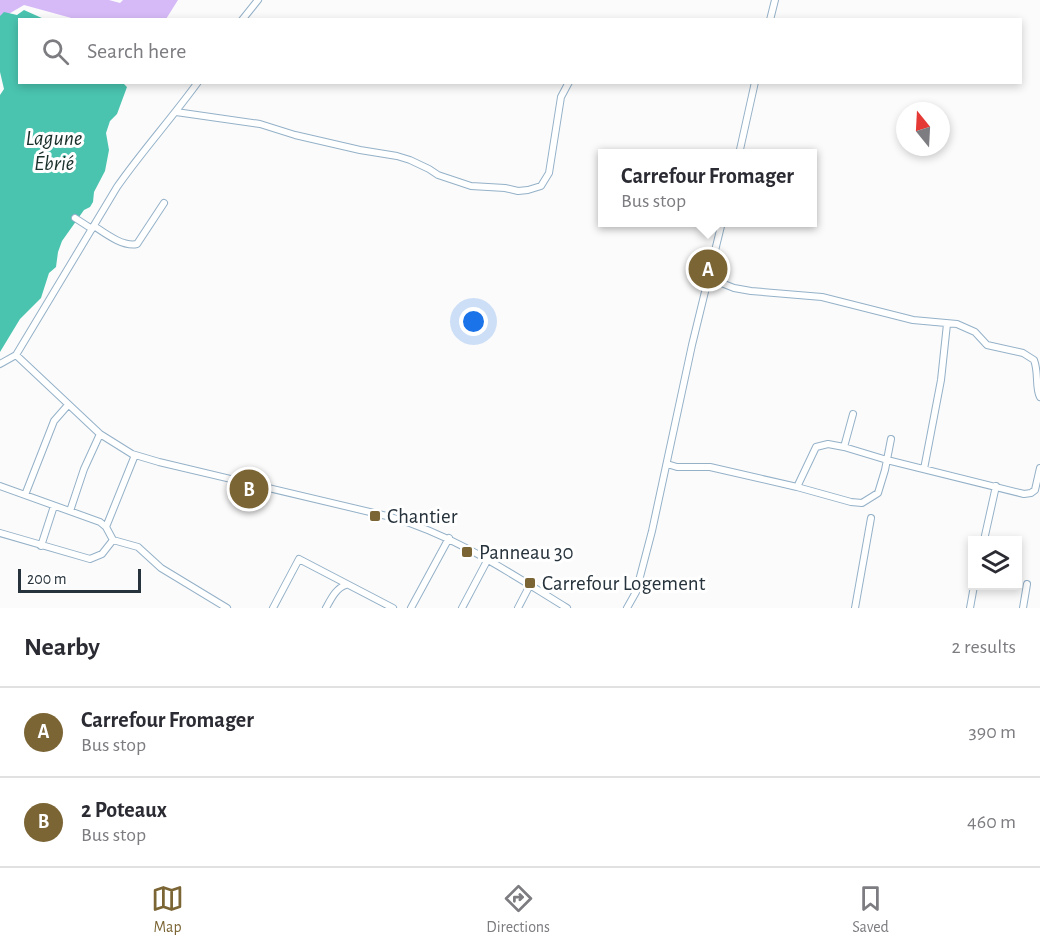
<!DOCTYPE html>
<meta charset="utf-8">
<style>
:root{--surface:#fff;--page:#f7f7f7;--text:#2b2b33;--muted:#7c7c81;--line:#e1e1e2;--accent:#7b6535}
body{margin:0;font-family:"Alegreya Sans",sans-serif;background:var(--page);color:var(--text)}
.controls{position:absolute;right:18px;bottom:18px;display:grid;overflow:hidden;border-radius:0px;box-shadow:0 3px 9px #0003}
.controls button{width:54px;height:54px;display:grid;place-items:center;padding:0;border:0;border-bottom:2px solid var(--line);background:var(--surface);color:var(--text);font:30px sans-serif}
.compass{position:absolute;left:896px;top:102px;width:54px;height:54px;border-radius:50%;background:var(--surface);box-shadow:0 3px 9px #0003;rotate:342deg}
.scale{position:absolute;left:18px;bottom:15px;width:123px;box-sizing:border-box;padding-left:6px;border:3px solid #27333c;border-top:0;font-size:16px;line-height:21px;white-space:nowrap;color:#27333c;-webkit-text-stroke:4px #fff;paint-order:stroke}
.you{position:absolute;left:474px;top:322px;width:21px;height:21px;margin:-15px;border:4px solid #fff;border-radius:50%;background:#1a73e8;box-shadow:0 0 0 9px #1a73e833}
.badge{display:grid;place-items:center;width:39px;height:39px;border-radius:50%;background:var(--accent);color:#fff;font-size:20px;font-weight:700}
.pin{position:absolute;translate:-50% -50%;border:3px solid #fff;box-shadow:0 2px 6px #0006}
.popup{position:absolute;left:598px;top:149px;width:219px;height:78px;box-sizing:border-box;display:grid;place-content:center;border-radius:0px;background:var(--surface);filter:drop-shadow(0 2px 4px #0005);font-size:20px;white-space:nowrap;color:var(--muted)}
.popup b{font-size:22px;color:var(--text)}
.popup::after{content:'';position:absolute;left:50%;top:100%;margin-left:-12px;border:12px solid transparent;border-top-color:var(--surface)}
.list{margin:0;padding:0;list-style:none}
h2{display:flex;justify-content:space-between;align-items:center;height:78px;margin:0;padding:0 24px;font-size:26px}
h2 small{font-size:20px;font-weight:400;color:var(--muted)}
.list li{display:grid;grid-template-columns:39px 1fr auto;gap:18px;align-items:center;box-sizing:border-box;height:90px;padding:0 24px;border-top:2px solid var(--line)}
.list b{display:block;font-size:22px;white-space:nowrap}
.list p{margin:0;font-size:20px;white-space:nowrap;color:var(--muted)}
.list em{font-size:20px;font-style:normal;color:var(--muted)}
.icon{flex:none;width:33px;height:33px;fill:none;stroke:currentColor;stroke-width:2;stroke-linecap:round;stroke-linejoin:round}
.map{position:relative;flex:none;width:1040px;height:608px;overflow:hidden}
.search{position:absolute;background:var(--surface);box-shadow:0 3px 9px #0003;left:18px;right:18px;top:18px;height:66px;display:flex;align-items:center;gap:15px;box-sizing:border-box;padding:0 21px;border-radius:0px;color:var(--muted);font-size:22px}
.sheet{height:258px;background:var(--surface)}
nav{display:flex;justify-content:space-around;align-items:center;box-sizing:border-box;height:84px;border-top:2px solid var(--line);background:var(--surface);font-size:16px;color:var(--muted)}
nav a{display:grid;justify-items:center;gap:3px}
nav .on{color:var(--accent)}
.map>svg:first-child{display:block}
.forest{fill:#d6baf8}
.water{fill:#4ac4af}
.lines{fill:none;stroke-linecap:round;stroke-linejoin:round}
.minor-casing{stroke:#94b1c8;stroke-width:8}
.minor{stroke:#fff;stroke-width:6}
.poi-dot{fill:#7b6535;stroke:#fff;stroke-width:2}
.labels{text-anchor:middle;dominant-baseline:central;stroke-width:6;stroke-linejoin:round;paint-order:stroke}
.poi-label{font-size:21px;fill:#27333c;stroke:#fff;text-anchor:start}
.water-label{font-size:22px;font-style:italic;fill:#192f2a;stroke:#fff}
</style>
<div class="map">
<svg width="1040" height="608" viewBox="0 0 1040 608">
<rect width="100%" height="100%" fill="#fbfbfb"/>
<!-- forest -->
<path class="forest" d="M0,0H109L120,3L123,0H178L166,19H75L24,5L0,19Z"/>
<!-- water -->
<path class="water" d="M24,10L44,19L20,20V82H122L127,87L117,114L110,121L106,133L109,150L105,171L94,192L93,202L90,207L84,210L62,241L58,252L56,267L49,273L41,298L20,319L0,352V95L4,89L0,72V16L4,12L17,15Z"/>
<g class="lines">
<!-- minor casing -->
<g class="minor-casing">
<path id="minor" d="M242,20L258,0
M770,20L775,0
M176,112L260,124L295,135L360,150L397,156L410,160L429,169L438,175L471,186L505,188L518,191L528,190L541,186L549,173L561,97L569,82
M739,154L755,82
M75,218L92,229
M94,226C106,234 123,247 137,244L164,203
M709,278L734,288L751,291L822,297L913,320L957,324L975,332L987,345L1023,353L1034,360C1039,373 1035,388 1040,397
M16,355L100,434L132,454L159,462L391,517C458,537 508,572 567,608
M0,364L16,355L117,187C142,151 172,118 198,82
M844,447L887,460L1024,494L1031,493L1035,490L1040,468
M667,464L677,467H710L797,487L816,447L828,444L844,447L853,414
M924,469L941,380L947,324
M0,486L100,522L106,527L113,540L138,547L161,568L227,608
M797,487L851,502L862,503L878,493L885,470L891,439
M25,495L54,421L68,405
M70,511L84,469L100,434
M106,527L135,455
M0,533L90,559L102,554L113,540
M984,540L996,486
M41,546L54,506
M273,608L299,559L393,608
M326,608C331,599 336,588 346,585
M411,608L449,538
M462,608L488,559
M518,608L530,585
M627,608L636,592L652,531L692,345L722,222
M855,608L871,518
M970,608L974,586
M1023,608L1027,584"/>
</g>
<!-- minor -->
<use href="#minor" class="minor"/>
</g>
<!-- markers -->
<g class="poi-dot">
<rect x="369" y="510" width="12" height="12" rx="3"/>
<rect x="461" y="546" width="12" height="12" rx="3"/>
<rect x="524" y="577" width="12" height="12" rx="3"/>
</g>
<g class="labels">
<!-- poi labels -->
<g class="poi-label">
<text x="387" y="516">Chantier</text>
<text x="479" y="552">Panneau 30</text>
<text x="542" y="583">Carrefour Logement</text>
</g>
<!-- water labels -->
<g class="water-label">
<text x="54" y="138">Lagune<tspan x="54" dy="25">Ébrié</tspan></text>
</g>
</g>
</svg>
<div class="controls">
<button><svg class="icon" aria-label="layers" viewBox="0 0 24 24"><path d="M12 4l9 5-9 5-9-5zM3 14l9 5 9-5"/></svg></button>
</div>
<svg class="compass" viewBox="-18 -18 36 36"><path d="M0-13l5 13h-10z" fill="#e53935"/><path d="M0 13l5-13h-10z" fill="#7c7c81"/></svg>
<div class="scale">200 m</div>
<div class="you"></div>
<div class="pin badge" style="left:708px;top:269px">A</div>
<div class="popup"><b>Carrefour Fromager</b>Bus stop</div>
<div class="pin badge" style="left:249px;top:489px">B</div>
<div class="search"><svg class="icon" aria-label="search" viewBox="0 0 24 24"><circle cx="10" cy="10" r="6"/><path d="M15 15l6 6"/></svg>Search here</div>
</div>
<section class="sheet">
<h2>Nearby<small>2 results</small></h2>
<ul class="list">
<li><span class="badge">A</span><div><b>Carrefour Fromager</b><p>Bus stop</p></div><em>390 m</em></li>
<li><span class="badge">B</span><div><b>2 Poteaux</b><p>Bus stop</p></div><em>460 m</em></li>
</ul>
</section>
<nav>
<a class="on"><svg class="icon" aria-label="map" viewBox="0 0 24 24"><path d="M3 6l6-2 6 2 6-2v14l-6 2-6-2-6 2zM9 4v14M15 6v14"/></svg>Map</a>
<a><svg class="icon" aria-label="directions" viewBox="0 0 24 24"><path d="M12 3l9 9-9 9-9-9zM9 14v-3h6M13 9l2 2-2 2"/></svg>Directions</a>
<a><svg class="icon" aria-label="saved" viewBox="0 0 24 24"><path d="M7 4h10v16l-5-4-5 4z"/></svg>Saved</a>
</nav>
